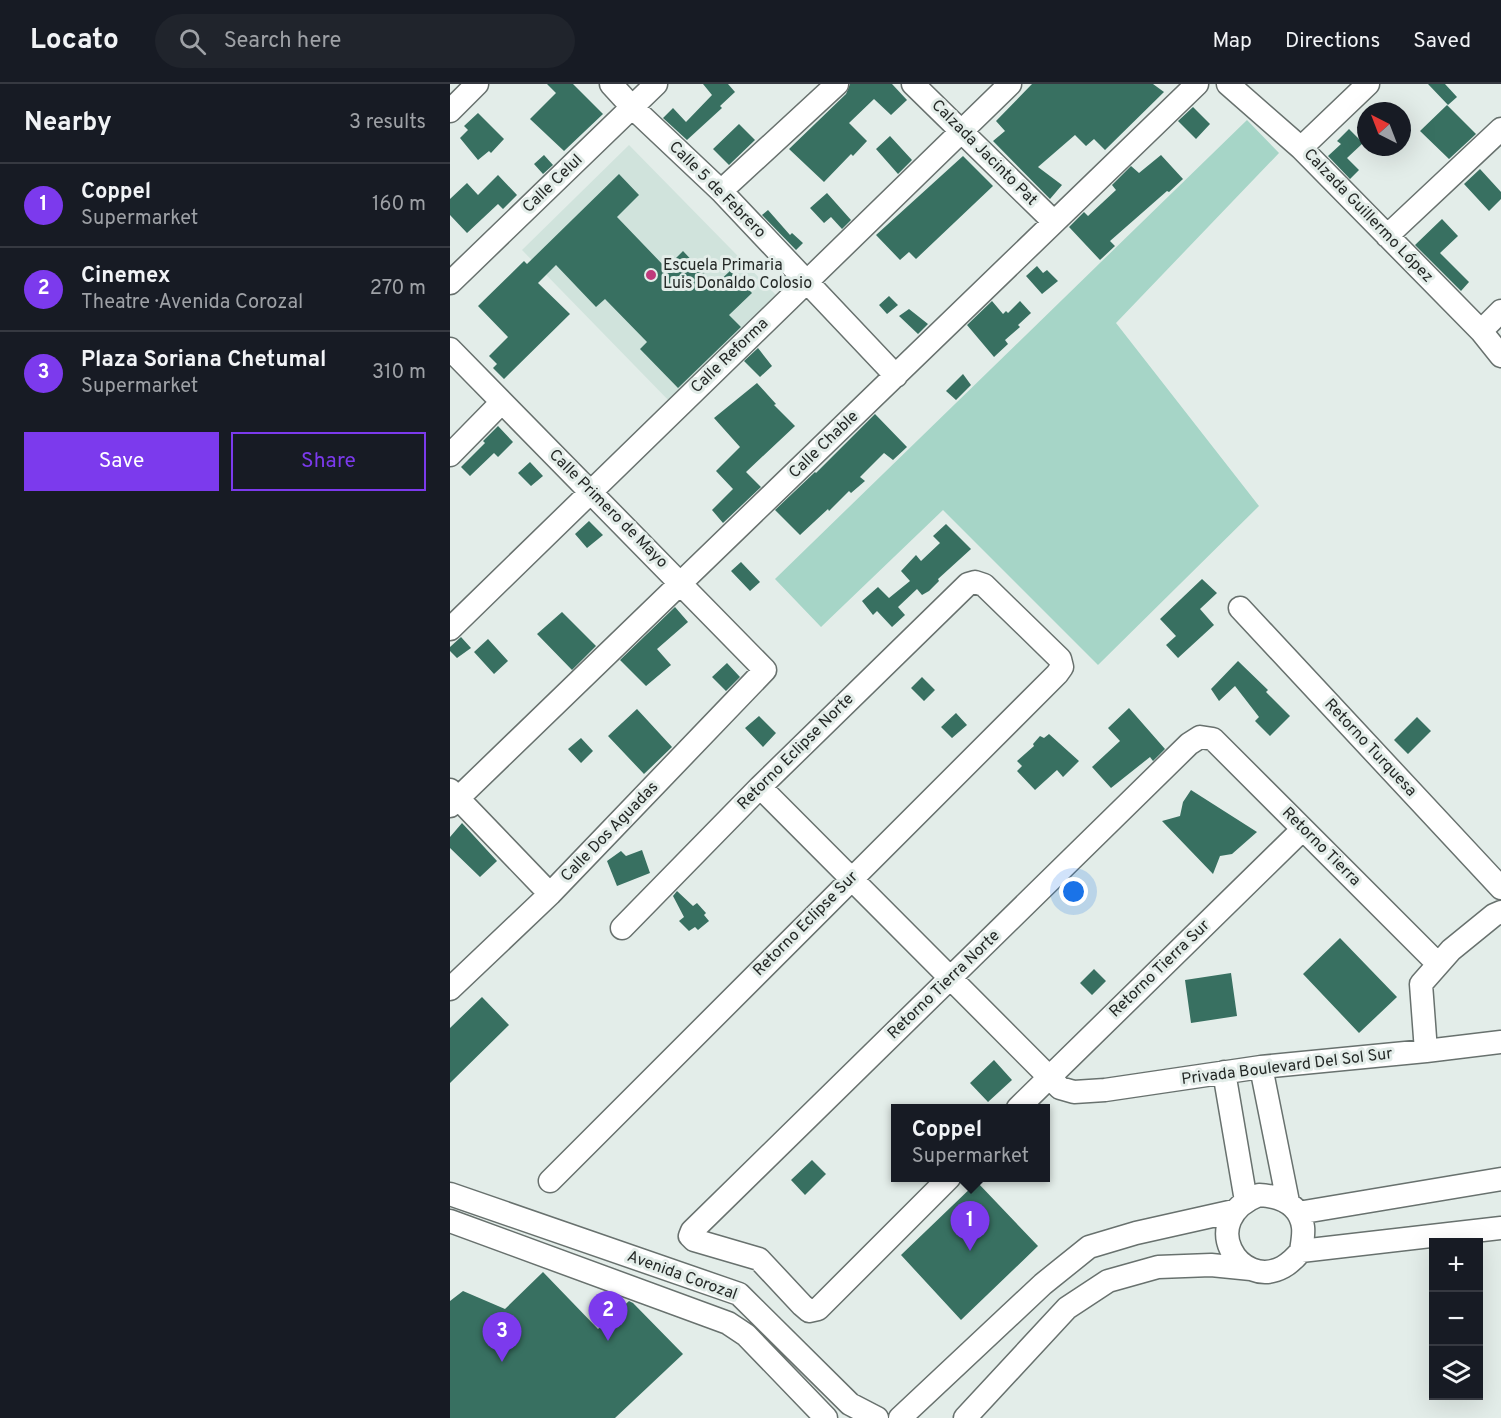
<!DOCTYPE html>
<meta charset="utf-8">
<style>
:root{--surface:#171b24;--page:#20242c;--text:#f1f3f6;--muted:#9ea1a6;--line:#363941;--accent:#7c3aed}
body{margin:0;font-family:Overpass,sans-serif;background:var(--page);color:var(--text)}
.controls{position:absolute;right:18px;bottom:18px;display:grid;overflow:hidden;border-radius:0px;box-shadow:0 6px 24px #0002}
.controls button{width:54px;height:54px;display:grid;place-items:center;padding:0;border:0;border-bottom:2px solid var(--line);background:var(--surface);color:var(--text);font:30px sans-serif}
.compass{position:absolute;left:907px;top:18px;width:54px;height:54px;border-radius:50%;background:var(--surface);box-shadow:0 6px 24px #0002;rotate:318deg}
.you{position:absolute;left:624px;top:808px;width:21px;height:21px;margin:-15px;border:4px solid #fff;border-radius:50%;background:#1a73e8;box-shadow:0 0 0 9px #1a73e833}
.badge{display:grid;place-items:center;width:39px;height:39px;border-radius:50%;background:var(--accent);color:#fff;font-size:20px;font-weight:700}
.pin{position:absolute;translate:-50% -50px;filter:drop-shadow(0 2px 3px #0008)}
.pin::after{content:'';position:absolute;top:32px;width:21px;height:18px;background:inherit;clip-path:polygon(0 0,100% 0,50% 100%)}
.popup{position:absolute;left:441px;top:1020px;width:159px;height:78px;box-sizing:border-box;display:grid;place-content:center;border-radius:0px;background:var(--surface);filter:drop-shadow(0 2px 4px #0005);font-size:20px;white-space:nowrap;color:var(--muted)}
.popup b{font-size:22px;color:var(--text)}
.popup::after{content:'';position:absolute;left:50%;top:100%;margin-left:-12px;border:12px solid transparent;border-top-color:var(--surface)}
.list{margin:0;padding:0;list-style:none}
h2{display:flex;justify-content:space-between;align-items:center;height:78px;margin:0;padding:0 24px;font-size:26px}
h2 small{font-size:20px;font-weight:400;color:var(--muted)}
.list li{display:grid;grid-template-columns:39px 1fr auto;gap:18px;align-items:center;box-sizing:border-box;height:84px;padding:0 24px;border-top:2px solid var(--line)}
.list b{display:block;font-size:22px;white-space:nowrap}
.list p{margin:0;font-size:20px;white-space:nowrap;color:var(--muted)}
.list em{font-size:20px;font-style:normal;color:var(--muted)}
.actions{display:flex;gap:12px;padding:18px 24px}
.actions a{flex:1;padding:14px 0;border:2px solid var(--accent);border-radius:0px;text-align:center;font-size:21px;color:var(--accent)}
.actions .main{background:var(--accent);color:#fff}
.icon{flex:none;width:33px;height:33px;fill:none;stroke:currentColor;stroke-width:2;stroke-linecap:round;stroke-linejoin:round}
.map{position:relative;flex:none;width:1051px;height:1334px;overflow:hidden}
header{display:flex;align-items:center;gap:36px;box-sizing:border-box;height:84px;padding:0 30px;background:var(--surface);border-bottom:2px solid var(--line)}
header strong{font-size:28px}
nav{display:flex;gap:33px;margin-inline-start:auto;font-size:21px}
.search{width:420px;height:54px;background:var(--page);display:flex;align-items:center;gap:15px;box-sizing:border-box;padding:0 21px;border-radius:33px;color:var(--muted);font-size:22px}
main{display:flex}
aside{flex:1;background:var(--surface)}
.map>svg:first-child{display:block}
.built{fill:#d0e3dc}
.green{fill:#a6d5c7}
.building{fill:#387061}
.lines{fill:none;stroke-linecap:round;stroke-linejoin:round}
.minor-casing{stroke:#68716e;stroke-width:25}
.minor{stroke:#fff;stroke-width:22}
.poi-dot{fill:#c03a7c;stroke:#e3ede9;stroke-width:2}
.labels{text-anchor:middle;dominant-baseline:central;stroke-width:6;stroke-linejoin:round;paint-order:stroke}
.street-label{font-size:16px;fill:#242826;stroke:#e3ede9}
.poi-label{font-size:16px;fill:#242826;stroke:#e3ede9;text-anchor:start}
</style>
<header>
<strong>Locato</strong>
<div class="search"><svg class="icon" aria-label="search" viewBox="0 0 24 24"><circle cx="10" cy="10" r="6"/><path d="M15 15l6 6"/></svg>Search here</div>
<nav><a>Map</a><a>Directions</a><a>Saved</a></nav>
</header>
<main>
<aside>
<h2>Nearby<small>3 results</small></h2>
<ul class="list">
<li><span class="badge">1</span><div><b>Coppel</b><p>Supermarket</p></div><em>160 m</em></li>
<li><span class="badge">2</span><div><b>Cinemex</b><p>Theatre · Avenida Corozal</p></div><em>270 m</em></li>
<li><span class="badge">3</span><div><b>Plaza Soriana Chetumal</b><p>Supermarket</p></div><em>310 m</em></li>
</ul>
<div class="actions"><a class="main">Save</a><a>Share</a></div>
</aside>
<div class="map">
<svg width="1051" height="1334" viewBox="0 0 1051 1334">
<rect width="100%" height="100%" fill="#e3ede9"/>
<!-- built -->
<path class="built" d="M179,61L331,216L223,321L72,166Z"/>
<!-- green -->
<path class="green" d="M797,36L829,69L666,239L809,422L648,581L493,426L371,543L325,495Z"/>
<!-- building -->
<path class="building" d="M97,0H123L153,30L114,67L80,35L106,9Z
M253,0H278L285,8L270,22L272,24L237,56L213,34L223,24L236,38L262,11Z
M400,0H442L457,16L441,31L424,15L399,39L417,57L403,72L401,70L374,98L339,65L396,10Z
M582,0H703L714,8L655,66L644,55L636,62L625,51L588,83L612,101L600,115L543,57L555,47L546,37Z
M978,0H995L1007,13L998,21Z
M997,21L1026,50L999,75L970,47Z
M743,23L760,40L746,55L728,37Z
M28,29L54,55L41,69L39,67L28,76L10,54L18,46L14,42Z
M289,40L305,56L279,81L263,65Z
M899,45L913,59L897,74L909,86L900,95L878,72L891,60L887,57Z
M440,52L462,76L448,90L426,65Z
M94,71L103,81L93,90L84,80Z
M711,71L733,95L719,108L717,107L660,157L665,162L650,176L619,143L634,128L638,132L666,106L662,101L681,82L689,89Z
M513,72L543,102L466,175L459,168L450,176L426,151Z
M1030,85L1051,108V115L1039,127L1014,100Z
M169,90L189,111L167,133L216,184L233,167L265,201L280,187L302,209L279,231L291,243L228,304L190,265L197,258L155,215L146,223L106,181L88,199L120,230L54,295L43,284L47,280L39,272L58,253L28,222L74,177L77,180Z
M48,91L67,111L53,125L48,120L17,149L0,131V115L17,99L28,111Z
M377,109L401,136L392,145L381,133L374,139L360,124Z
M318,126L340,151L342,149L353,159L346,166L312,131Z
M992,135L1008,152L990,169L1019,198L1011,207L965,161Z
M587,182L593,189L597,186L608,197L592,210L576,192Z
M439,212L448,221L437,230L429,221Z
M542,217L553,230L556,227L558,229L570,217L581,229L568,241L570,243L555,256L558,260L544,273L517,241Z
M459,225L478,240L468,250L449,232Z
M308,264L322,282L310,293L294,277Z
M513,290L521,301L506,316L496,307Z
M307,299L326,320L324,321L345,342L296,388L311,403L273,439L262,426L283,405L266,387L290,363L264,334Z
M425,330L457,363L443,376L434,369L410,393L415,397L401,409L399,407L379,427L378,425L350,451L325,426L365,388L366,389Z
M48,342L63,358L48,373L44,369L20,392L11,383L35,359L33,357Z
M80,378L93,392L81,402L68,389Z
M139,437L153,451L137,464L125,450Z
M496,440L521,465L488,495L489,497L479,507L472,511L467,505L448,523L455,531L442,543L427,527L423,531L412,517L428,503L439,514L460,497L451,487L466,471L471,477L490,459L483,452Z
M291,478L310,498L300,507L281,487Z
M752,495L767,509L750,525L764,541L728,574L716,561L726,552L710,535Z
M225,523L238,538L207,565L221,581L196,602L170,576Z
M112,528L146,562L122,586L87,550Z
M11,553L21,564L7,574L0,567V563Z
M38,555L58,577L44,590L24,568Z
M788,577L818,606L816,608L840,632L820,652L805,637L809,633L785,602L769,617L761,605Z
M277,579L290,593L276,607L262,593Z
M472,593L485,606L474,617L461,604Z
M679,624L715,665L703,677L700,673L661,704L642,683L670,657L658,644Z
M187,625L222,663L194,690L158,652Z
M506,629L517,641L502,654L491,643Z
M309,632L326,649L313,663L295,644Z
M967,633L981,647L958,670L944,656Z
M599,650L629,677L613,693L607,686L585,706L567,687L572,682L567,677L584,662L583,660L590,652L594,654Z
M131,654L143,667L131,679L118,665Z
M741,706L807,748L782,770L770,772L763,790L712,737L730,732L733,718Z
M12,739L47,777L30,793L0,764V753Z
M192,766L200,789L167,802L157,777L171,767L176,772Z
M227,807L243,822L247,819L256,829L254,831L259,837L248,846L245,843L239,847L229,837L234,833L223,812Z
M890,854L947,913L909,949L853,890Z
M644,885L656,897L642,911L630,899Z
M781,889L787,932L741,939L735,896Z
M32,913L59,941L0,999V944Z
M544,976L562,996L538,1018L520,999Z
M362,1076L376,1090L355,1111L341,1096Z
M527,1098L588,1162L511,1236L451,1171Z
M93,1188L148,1245L179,1217L183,1219L233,1270L165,1334H0V1217L13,1207L55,1225Z"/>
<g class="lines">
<!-- minor casing -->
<g class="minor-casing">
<path id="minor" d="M161,0L182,23L271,107L446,292
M463,0L604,138
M778,0L851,64L1031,247L1051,272
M0,27L27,0
M851,64L918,0
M271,107L387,0
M937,152L1051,45
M0,199L206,0
M1031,247L1051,227
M0,265L315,586L100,810L0,905
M0,371L52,318
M790,524L1051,804
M0,545L560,0
M310,703L610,1004L624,1008L655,1006L811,983L976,967L1051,958
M0,706L100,810
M0,722L747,0
M976,967L971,900L1001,866L1044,831L1051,828
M811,983L838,1118
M774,988L796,1117
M568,1024L853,745
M499,1094L368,1225L359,1227L352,1221L309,1175L244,1156L240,1152L242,1147L739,660L750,653L763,655L988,880
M100,1097L607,590L612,583L610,575L534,501L525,498L518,500L310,703L172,844
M0,1110L289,1210L400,1320L427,1334
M809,1111C829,1112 850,1120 853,1143C854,1150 852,1160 851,1167C846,1173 840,1179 833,1183C789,1207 746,1136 809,1111Z
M848,1129L1051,1095
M0,1137L278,1239L296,1251L376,1334
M851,1167L1051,1144
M450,1334L593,1200L639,1163L686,1149L784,1127
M515,1334L617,1224L658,1197L708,1183L761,1181L801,1185"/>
</g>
<!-- minor -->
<use href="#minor" class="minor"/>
</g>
<!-- markers -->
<circle class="poi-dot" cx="201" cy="191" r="6"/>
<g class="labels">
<!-- street labels -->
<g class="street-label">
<text transform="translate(534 69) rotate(45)">Calzada Jacinto Pat</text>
<text transform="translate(103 100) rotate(-44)">Calle Celul</text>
<text transform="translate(267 106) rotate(45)">Calle 5 de Febrero</text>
<text transform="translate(918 132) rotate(46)">Calzada Guillermo López</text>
<text transform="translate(280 272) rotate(-44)">Calle Reforma</text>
<text transform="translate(374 361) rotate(-44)">Calle Chable</text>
<text transform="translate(158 425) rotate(45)">Calle Primero de Mayo</text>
<text transform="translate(920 664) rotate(47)">Retorno Turquesa</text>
<text transform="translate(346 668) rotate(-45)">Retorno Eclipse Norte</text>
<text transform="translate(160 748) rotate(-46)">Calle Dos Aguadas</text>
<text transform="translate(871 763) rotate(45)">Retorno Tierra</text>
<text transform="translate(356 840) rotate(-45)">Retorno Eclipse Sur</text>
<text transform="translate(710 885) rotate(-44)">Retorno Tierra Sur</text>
<text transform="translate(494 901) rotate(-44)">Retorno Tierra Norte</text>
<text transform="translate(837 983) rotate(-7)">Privada Boulevard Del Sol Sur</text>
<text transform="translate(232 1192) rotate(20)">Avenida Corozal</text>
</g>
<!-- poi labels -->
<g class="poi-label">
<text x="213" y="182">Escuela Primaria<tspan x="213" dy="18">Luis Donaldo Colosio</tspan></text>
</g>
</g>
</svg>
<div class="controls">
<button>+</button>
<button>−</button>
<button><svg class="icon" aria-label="layers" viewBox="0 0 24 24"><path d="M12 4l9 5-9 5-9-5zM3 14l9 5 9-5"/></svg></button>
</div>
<svg class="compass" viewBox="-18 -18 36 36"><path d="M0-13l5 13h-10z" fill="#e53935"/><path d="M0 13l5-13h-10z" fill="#9ea1a6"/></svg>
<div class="you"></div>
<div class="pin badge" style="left:520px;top:1167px">1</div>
<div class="popup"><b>Coppel</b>Supermarket</div>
<div class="pin badge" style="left:158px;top:1257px">2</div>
<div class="pin badge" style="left:52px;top:1278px">3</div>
</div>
</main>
